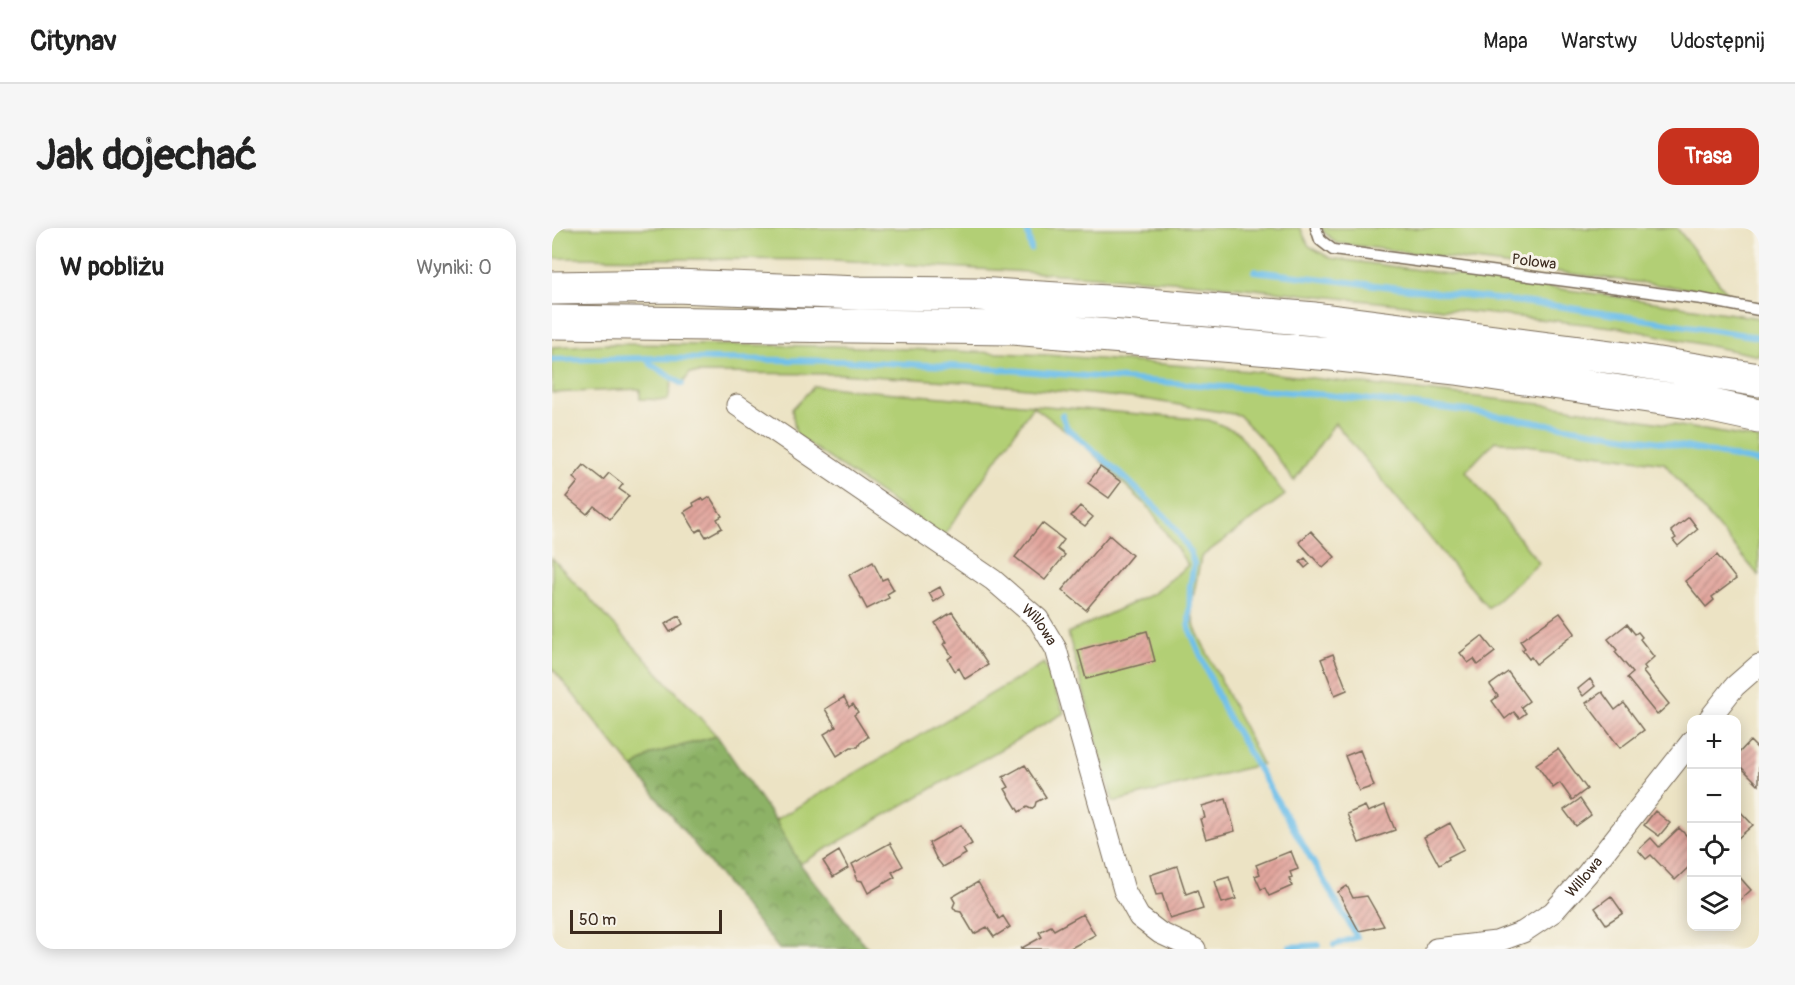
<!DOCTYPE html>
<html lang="pl">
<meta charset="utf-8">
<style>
:root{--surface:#fff;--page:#f6f6f6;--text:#222;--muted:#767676;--line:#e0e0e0;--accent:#c8321e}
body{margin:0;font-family:Pangolin,sans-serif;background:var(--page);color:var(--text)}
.controls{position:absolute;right:18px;bottom:18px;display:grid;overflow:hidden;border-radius:12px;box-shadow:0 3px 15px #0003}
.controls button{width:54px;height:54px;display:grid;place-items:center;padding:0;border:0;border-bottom:2px solid var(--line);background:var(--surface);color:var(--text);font:30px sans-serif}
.scale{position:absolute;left:18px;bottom:15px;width:152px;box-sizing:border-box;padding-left:6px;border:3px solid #3b2a1e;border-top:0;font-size:16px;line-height:21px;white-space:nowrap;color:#3b2a1e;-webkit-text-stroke:4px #f7f3e8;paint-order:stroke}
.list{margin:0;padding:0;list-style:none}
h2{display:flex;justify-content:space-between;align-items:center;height:78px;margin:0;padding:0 24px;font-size:26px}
h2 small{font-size:20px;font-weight:400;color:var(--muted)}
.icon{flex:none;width:33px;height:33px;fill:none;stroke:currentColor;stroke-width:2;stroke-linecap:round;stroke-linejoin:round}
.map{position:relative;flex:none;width:1207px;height:721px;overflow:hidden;border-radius:18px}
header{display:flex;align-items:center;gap:36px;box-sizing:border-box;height:84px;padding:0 30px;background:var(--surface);border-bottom:2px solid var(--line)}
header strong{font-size:28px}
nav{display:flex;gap:33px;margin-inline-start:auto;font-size:21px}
.intro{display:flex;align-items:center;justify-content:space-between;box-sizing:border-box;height:144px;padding:0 36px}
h1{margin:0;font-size:42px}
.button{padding:15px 27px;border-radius:18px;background:var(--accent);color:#fff;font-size:21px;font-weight:700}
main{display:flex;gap:36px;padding:0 36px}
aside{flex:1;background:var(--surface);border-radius:18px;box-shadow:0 3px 15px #0003}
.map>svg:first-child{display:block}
.green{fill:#b2cf75;stroke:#767c4a;stroke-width:1.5}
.forest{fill:url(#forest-crowns);stroke:#646e42;stroke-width:1.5}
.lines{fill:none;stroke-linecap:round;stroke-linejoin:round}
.stream{stroke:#6fc0ea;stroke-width:6}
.building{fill:url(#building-hatch)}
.lane-casing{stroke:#796b58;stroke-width:13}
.street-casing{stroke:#796b58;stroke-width:23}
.highway-casing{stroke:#796b58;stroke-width:35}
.lane{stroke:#fff;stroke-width:10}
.street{stroke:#fff;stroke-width:21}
.highway{stroke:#fff;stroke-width:33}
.labels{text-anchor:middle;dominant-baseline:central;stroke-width:6;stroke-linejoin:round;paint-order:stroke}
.street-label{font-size:15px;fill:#3b2a1e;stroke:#f7f3e8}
</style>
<header>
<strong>Citynav</strong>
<nav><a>Mapa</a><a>Warstwy</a><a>Udostępnij</a></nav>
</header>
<div class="intro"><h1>Jak dojechać</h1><a class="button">Trasa</a></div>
<main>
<aside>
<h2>W pobliżu<small>Wyniki: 0</small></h2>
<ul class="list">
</ul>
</aside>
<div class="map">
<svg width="1207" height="721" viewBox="0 0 1207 721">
<defs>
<pattern id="forest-crowns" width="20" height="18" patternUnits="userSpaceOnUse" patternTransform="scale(1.5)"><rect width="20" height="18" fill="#8db266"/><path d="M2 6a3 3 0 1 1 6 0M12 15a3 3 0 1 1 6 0" fill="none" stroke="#749153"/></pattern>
<pattern id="building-hatch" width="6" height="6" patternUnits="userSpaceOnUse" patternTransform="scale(1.5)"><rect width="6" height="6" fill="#e2a59d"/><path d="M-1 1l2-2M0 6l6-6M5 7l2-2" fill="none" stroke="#b8877f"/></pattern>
</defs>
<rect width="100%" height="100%" fill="#f7f3e8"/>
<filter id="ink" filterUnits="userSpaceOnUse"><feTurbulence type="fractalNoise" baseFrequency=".0167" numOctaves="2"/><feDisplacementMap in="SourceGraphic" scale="12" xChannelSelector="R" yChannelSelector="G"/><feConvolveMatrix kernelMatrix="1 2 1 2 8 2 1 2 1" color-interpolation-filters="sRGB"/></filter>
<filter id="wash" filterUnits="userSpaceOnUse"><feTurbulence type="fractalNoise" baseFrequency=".008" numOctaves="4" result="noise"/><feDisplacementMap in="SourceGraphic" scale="24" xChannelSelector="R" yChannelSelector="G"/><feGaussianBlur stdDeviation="1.35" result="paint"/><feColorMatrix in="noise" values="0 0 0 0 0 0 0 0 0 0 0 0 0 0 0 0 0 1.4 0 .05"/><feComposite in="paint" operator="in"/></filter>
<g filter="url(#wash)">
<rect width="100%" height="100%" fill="#ece3c4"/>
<!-- green -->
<path class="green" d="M0,0H748L757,18L778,30L1075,70L1207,90V128L1070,100L637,54L283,32L0,30Z
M768,0H1125L1176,66L784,15Z
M54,116L283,118L495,127L698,143L1005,178L1207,211V348L1112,235L943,213L914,243L987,335L936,380L783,195L742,253L717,219L687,187L598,172L413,154L287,146L138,145L129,158L120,152L116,172L88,171V161L0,165V119Z
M262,158L657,192L686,204L733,267L649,329L639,380L643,400L710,536L561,574L516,405L602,365L636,337L597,280L528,213L481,178L391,309L244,207L240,181Z
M0,330L165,508L100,526L81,540L0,440Z
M492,435L512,485L248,636L223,592Z"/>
<!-- forest -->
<path class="forest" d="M165,508L223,592L248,636L316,721H227L81,540L100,526Z"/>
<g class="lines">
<!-- stream -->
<path class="stream" d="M475,0L479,21
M702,43L1012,79L1207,109
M94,130L100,137L130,156
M0,132L94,130L295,133L418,139L776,167L915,183L1114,215L1207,234
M510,187L515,200L570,247L614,289L625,303L638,324L642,336L638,358L637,400L672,482L805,709L782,717
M738,719L766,717"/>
</g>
<g id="blocks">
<!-- building -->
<path class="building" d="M32,237L51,252L57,245L71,256L67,261L77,268L58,291L42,278L35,286L14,269L26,254L21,250Z
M548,239L569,254L557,270L536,255Z
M158,269L170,288L165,291L170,300L154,309L149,301L144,304L132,284L142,278L141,275L150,270L152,273Z
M528,278L541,289L533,298L519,288Z
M1137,289L1146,301L1126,318L1121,312L1124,310L1119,303Z
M490,295L512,312L505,321L513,327L493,352L463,329Z
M759,303L783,329L771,340L747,314Z
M557,307L580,327L534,382L510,362Z
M1165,327L1184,351L1160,369L1162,372L1154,379L1133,353Z
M753,330L758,336L753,340L748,334Z
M321,334L330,352L335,350L342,362L335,366L337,370L315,381L297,347Z
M388,359L392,367L382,374L377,365Z
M400,384L436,437L413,451L407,440L403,443L396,431L400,428L392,416L395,414L383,395Z
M1008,385L1023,405L984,436L979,429L977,431L970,422L973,420L968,413Z
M127,388L131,396L118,404L113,396Z
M1075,396L1083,406L1086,404L1090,409L1088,411L1102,429L1092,438L1094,441L1091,444L1117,476L1105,487L1075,450L1081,445L1063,424L1065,422L1056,411Z
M595,403L603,433L534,451L526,422Z
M930,408L943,424L926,437L922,431L916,435L908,425Z
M781,426L795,462L783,467L769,431Z
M956,444L977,473L969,479L974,485L967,490L962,484L953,491L940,473L946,468L938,457Z
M1038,451L1043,458L1031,468L1026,461Z
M1050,464L1063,482L1072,475L1092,502L1068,520L1034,475Z
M292,469L297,479L301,476L306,484L302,487L316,509L308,515L306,519H299L285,528L272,506L284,499L273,481Z
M1198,513L1207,522V557L1185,535V527Z
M1006,521L1035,561L1020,572L1008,555L1001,560L984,536Z
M808,522L822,558L807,563L793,528Z
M473,537L494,569L484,574L483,578L479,581L475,579L467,584L453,561L457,559L451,549Z
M674,571L683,603L654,611L648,591L653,590L650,578Z
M1028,571L1039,587L1024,598L1012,582Z
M833,577L843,602L807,615L795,586L813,578L816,584Z
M1185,580L1201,597L1186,610L1185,608Z
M1103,583L1118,595L1107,608L1092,597Z
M898,595L912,621L896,629L897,631L887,637L872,609Z
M409,597L420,616L411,621L414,626L391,639L384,630L377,615Z
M1127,600L1140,613V636L1123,652L1099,627L1094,631L1086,622L1099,610L1107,619Z
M338,615L351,638L340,644L343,649L316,665L310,653L305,652L303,648L304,644L300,636Z
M287,623L296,640L281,649L271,633Z
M739,623L746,641L738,644L740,649L737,650L740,658L717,668L713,660L709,661L703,648L708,646L704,637Z
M625,638L634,666L645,662L651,681L618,691L610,666L604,667L598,647Z
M1185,646L1199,662L1185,675Z
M677,649L684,671L670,675L663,653Z
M426,654L447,691L451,688L458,699L442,709L435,699L422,706L409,684L404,683L401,679L403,674L400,669Z
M795,658L801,670L815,668L832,698L807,703L786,664Z
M1059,668L1071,685L1054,696L1043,680Z
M531,686L543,707L517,721H468L490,709L487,704L499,698L502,702Z"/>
</g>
</g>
<g filter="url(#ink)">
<use href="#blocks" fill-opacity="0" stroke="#796b58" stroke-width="1.5"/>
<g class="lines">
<!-- lane casing -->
<g class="lane-casing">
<path id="lane" d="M764,0L768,12L781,22L1150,71L1207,82"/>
</g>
<!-- street casing -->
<g class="street-casing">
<g id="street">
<path id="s1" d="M185,177L441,352L486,391L504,421L572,662L587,689L608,705L643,721"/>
<path d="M1157,491L1183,458L1207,437"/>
<path id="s2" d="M884,721L944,714L971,704L1001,684L1035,646L1140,513"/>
</g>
</g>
<!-- highway casing -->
<g class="highway-casing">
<path id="highway" d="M0,60L123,58L308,65L425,66L572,75L763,91L1075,131L1207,152
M0,94L460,100L779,126L904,140L1151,176L1207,188"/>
</g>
<!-- lane -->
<use href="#lane" class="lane"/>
<!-- street -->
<use href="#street" class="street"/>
<!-- highway -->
<use href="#highway" class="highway"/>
</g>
</g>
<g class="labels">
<!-- street labels -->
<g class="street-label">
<text transform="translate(982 34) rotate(7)">Polowa</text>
<text stroke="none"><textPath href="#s1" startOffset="375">Willowa</textPath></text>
<text stroke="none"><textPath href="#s2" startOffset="172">Willowa</textPath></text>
</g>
</g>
</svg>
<div class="controls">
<button>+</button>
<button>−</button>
<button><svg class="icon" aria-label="locate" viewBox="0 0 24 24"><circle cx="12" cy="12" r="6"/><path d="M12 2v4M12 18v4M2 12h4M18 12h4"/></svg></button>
<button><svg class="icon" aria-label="layers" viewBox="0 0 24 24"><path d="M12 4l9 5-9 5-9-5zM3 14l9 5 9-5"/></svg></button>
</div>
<div class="scale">50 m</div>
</div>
</main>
